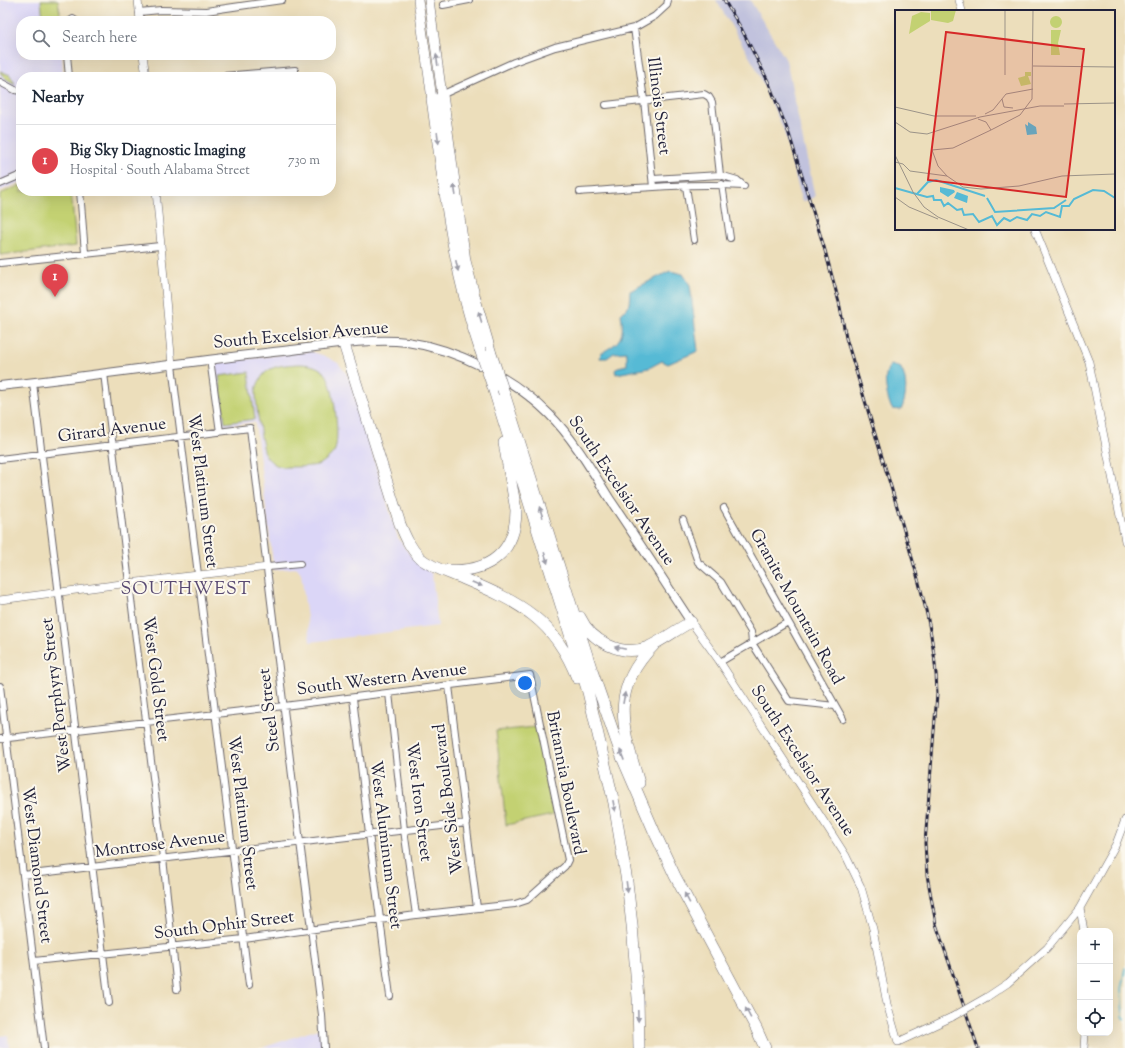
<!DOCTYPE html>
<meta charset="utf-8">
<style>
:root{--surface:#fff;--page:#f2f2f3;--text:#1f2937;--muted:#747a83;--line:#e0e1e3;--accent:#b45309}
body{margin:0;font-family:"Sorts Mill Goudy",serif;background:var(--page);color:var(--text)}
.controls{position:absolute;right:12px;bottom:12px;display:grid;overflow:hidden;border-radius:8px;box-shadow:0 4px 16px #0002}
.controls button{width:36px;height:36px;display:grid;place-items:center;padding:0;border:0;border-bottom:1px solid var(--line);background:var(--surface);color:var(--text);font:20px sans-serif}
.you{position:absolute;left:525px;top:683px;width:14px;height:14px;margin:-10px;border:3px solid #fff;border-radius:50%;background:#1a73e8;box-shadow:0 0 0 6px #1a73e833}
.badge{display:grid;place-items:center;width:26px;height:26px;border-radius:50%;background:var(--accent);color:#fff;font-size:13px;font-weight:700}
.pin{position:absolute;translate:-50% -33px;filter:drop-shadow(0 1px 2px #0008)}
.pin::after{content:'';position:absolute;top:21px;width:14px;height:12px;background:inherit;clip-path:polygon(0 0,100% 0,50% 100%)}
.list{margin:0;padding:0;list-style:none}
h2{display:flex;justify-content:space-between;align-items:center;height:52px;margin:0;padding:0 16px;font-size:17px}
h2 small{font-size:13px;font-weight:400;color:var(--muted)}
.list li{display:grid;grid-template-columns:26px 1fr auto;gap:12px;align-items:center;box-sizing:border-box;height:72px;padding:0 16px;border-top:1px solid var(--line)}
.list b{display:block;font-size:15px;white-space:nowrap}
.list p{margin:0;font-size:13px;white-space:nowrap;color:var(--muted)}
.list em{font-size:13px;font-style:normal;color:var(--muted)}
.icon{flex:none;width:22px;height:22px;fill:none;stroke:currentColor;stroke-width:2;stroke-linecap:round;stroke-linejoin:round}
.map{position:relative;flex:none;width:1125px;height:1048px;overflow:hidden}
.search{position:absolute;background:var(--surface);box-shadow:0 4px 16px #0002;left:16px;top:16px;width:320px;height:44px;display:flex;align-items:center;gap:10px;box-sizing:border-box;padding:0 14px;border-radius:16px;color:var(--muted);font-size:15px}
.panel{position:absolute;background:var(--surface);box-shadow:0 4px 16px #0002;left:16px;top:72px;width:320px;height:124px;border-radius:16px}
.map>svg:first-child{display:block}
.built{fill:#dbd6f7}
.industrial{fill:#c1c2dd}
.green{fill:#c3d172;stroke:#727a56}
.water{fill:#56bad5;stroke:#3c6e88}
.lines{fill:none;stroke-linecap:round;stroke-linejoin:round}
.stream{stroke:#56bad5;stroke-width:1.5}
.minor-casing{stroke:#696468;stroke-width:8}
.tertiary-casing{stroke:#696468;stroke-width:8}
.secondary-casing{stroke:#696468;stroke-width:10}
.primary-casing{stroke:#696468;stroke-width:10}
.motorway-casing{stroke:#696468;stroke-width:12}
.minor{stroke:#fff;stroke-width:6}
.tertiary{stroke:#fff;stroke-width:7}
.secondary{stroke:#fff;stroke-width:8}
.primary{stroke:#fff;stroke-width:9}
.motorway{stroke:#fff;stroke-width:11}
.rail-casing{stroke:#22223b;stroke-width:3}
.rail{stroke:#fbf7ec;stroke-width:1.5;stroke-dasharray:4.5;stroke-linecap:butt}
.tertiary-bridge-casing{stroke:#696468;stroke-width:8;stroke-linecap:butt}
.motorway-bridge-casing{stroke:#696468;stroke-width:12;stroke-linecap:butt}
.tertiary-bridge{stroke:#fff;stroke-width:7}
.motorway-bridge{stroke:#fff;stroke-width:11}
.oneway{fill:#9c9ca7}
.labels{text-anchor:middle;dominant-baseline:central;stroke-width:4;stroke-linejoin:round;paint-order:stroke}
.street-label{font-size:17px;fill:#22223b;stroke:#fbf7ec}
.neighbourhood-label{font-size:18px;letter-spacing:1px;fill:#594a72;stroke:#fbf7ec}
.inset-river{fill:none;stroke:#56bad5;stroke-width:2}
.inset-road{fill:none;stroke:#9b9388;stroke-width:1}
.view{fill:#d62828;fill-opacity:0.15;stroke:#d62828;stroke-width:2}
.inset-edge{fill:none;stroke:#22223b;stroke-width:2}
</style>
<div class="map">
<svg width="1125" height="1048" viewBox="0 0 1125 1048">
<rect width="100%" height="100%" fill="#fbf7ec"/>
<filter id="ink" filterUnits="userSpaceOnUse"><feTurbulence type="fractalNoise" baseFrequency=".025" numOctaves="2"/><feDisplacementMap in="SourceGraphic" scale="8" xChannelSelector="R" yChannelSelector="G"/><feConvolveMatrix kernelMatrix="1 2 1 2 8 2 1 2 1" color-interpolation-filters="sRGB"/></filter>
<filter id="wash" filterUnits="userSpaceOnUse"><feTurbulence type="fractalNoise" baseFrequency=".012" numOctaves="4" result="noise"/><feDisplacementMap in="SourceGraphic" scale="16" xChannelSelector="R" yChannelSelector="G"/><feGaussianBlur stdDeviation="0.9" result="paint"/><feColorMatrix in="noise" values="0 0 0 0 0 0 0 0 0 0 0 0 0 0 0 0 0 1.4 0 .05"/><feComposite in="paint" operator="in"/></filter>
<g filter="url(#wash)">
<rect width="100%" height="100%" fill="#ecdebb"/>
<!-- built -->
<path class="built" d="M0,0H58L60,21H21V55H62L63,77H21V182L0,191Z
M310,351L325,356L338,363L349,377L398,538L411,556L432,574L438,626L310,642L301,573L298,569L294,568L274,570L255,422L223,426L215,363Z
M324,1027V1048H262Z
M8,1035L9,1048H0V1036Z"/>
<!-- industrial -->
<path class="industrial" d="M716,0H750L786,60L815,197L802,202L784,131L756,68Z"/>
<!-- green -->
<path class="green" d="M41,0H58L61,21H57L56,15V21H38L43,19Z
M0,71L10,75L15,84C10,81 2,78 0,71Z
M21,185V191H71L76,246L0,255V194Z
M297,364C308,364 317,365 325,373C334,382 341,441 334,452C331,456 324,462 320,464C314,467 294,467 287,467C279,468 271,463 266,456C262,450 255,400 256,391C257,384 261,377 266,372C275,365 286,365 297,364Z
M249,372L255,419L225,423L219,376Z
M536,727L553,815L506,825L496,731Z"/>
<!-- water -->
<path class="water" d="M670,271L683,274L690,285L698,351L668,364L662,361L649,368L616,374L615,370L618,367L627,365V355L626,352L614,353L607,358H600L601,353C621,342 625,337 621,314L629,306L630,291Z
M891,365L900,367C908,378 907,398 901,410L892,409C887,399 881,373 891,365Z"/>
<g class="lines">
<!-- stream -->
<path class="stream" d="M1125,968L1121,989L1123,1016L1125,1019"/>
</g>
</g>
<g filter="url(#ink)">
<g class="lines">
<!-- minor casing -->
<g class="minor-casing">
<path id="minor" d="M443,5L469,0
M139,12L161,10L206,11L282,0
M70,21L73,19L76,21
M634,28L644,100L653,187
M67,55L69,77
M212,77L295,70
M0,82L15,90L21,91
M439,96L514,62L555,47L634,28L655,16L667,5L668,0
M606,105L704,94L709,97L712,102L720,175
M653,179L720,175L737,180L744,186
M0,184L21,175
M722,184L730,238
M686,186L694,240
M80,191L85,253
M580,192C635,188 690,183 744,186
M0,263L160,246
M210,359L220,432
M172,365L249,985
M104,373L129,583L163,858L177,989
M33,383L109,1003
M0,459L250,428L300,842L322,1015L324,1048
M724,508L843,719
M683,520L698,562L721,582L751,632L752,643L789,701L835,706
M268,567L300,564
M720,662L788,622
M0,686L44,1048
M449,686L477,908
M389,693L404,830L416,915
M353,698L369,834L390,996
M0,739L284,706L530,675L568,860L565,866L527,900L515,904L416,915L244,939L34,961
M23,875L467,823"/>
</g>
<!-- tertiary casing -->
<g class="tertiary-casing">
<path id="tertiary" d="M138,0L140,21
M959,0L962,11
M143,55L146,77
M156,191L172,365
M1035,229L1089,362L1125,541
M0,600L129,583L268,567
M691,622L720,662L819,814L846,856L861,887L873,929L887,1004L898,1042L952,1017
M1080,908L1084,931
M987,997L1008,983L1047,948L1080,908L1116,844L1125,820
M1084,1048L1085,1033"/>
</g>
<!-- secondary casing -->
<g class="secondary-casing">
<path id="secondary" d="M0,386C95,376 189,361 283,351C322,347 369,337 407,342C458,349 513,378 549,414C573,438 591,469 609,498C637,539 664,581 691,622"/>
</g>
<!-- primary casing -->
<g class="primary-casing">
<path id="primary" d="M418,0L432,99
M429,0L442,95"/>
</g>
<!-- motorway casing -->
<g class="motorway-casing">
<path id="motorway" d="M442,95L465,261L475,299L491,354
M432,99C444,183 452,268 480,349
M344,344L400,524C405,536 410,548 420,558C432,568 450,573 464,579C519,602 555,620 577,678
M493,387L588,692L614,803L627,882L632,925L638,998L639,1048
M504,393L592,671L622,757L654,831L675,876L756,1028L765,1048
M448,570C489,573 516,552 516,510L504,443
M580,617C591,641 622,658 648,647C662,641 677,629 691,622
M639,783C623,728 608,691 654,645"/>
</g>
<!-- minor -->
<use href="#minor" class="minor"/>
<!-- tertiary -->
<use href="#tertiary" class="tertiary"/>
<!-- secondary -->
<use href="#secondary" class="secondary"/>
<!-- primary -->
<use href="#primary" class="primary"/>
<!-- motorway -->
<use href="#motorway" class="motorway"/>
<!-- rail casing -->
<g class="rail-casing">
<path id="rail" d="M724,0L741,28L768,81L789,134L824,247L839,302L846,338C863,395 881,453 898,510C916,572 936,630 937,694L925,843L927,875L936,924L978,1048"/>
</g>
<!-- rail -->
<use href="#rail" class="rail"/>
<!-- tertiary-bridge casing -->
<g class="tertiary-bridge-casing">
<path id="tertiary-bridge" d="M952,1017L987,997"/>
</g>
<!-- motorway-bridge casing -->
<g class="motorway-bridge-casing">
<path id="motorway-bridge" d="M480,349L493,387
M491,354L504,393"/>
</g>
<!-- tertiary-bridge -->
<use href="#tertiary-bridge" class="tertiary-bridge"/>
<!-- motorway-bridge -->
<use href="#motorway-bridge" class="motorway-bridge"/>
</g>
<!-- one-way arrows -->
<defs><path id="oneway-solid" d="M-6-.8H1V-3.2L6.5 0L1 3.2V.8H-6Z"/></defs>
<g class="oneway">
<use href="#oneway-solid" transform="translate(437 60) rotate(-98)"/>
<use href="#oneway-solid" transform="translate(438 138) rotate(82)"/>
<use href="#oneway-solid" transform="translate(455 190) rotate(-98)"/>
<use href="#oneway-solid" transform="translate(457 266) rotate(78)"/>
<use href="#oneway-solid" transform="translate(480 317) rotate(-107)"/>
<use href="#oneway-solid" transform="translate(541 512) rotate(-108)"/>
<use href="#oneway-solid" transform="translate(546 558) rotate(72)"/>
<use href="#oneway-solid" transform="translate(477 584) rotate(23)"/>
<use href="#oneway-solid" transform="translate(620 648) rotate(-168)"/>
<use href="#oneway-solid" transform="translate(624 698) rotate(-80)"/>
<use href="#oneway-solid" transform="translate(622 755) rotate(-111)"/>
<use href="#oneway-solid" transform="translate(614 806) rotate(79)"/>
<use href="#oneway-solid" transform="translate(627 887) rotate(83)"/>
<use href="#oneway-solid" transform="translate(687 898) rotate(-118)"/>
<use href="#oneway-solid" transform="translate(748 1013) rotate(-118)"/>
<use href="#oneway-solid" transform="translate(638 1016) rotate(88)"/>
</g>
</g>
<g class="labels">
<!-- street labels -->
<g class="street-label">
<text transform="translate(658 106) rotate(83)">Illinois Street</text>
<text transform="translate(301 336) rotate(-5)">South Excelsior Avenue</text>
<text transform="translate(112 431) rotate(-7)">Girard Avenue</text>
<text transform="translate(202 491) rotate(83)">West Platinum Street</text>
<text transform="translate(621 491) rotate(56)">South Excelsior Avenue</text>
<text transform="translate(796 607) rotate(61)">Granite Mountain Road</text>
<text transform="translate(155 679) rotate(83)">West Gold Street</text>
<text transform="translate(382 680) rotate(-7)">South Western Avenue</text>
<text transform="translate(57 695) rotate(-97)">West Porphyry Street</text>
<text transform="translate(270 710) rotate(-97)">Steel Street</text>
<text transform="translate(802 761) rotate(57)">South Excelsior Avenue</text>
<text transform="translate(565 783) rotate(79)">Britannia Boulevard</text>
<text transform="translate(449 799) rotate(-97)">West Side Boulevard</text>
<text transform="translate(418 802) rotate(83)">West Iron Street</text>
<text transform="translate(242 813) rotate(83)">West Platinum Street</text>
<text transform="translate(160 845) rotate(-7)">Montrose Avenue</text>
<text transform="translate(385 845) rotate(83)">West Aluminum Street</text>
<text transform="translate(36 865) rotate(83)">West Diamond Street</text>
<text transform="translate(224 926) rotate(-7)">South Ophir Street</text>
</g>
<!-- neighbourhood labels -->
<g class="neighbourhood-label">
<text x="186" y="590">SOUTHWEST</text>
</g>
</g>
<!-- overview -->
<g transform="translate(895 10)">
<rect width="220" height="220" fill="#ecdebb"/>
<path d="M36,0H61L58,11L53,13L36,10ZM26,2L35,3V11L14,24L17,6ZM155 12a6 6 0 1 1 12 0a6 6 0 1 1-12 0ZM156,20H166L163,33L165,45H156ZM130,62H136V66H133L136,74L126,76L123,68L130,66Z" fill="#c3d172"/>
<path d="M133,112L141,117L142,124L132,125L130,114L133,116ZM45,177L59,180L60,182L53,187L45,182ZM62,182L73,186L72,193L59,188Z" fill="#56bad5"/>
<path class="inset-river" d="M0,178L32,187L38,186L39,190H46L49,196L53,193L62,200L67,199L69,205L78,204L84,212L97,206L102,215L109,208L115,211L122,207L132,210L137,204L145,206L151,202L165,207L167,196H174L179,189L198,180L209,181L220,188M22,184L33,172L41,170L90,186M92,188L100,202L159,198L171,190"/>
<path class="inset-road" d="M138,56L220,57M110,65V0M107,89L109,97L118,98M169,94L220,93M0,97L39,106H81M90,104L98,100L111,84L138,79M83,109L91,112L96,120M0,112L15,122L32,124L85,107L145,96H169M96,120L58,138L37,140L43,156L52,166L68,177L86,179L124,176L167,166L220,164M96,120L125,105L137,89L138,0M0,145L18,182L29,197L43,207L74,220M0,152L8,154L15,161L52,166M0,187L14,197L43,209"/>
<path class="view" d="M51,22L189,39L171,187L33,170Z"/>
<rect width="220" height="220" class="inset-edge"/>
</g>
</svg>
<div class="controls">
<button>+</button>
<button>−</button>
<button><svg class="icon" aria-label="locate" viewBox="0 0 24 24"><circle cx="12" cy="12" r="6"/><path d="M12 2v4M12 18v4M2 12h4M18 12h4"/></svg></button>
</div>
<div class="you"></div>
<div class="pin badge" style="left:55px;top:297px;background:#e0444e">1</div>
<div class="search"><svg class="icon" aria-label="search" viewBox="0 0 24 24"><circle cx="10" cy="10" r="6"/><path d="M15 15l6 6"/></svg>Search here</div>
<section class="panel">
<h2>Nearby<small></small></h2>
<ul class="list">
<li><span class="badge" style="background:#e0444e">1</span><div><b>Big Sky Diagnostic Imaging</b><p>Hospital · South Alabama Street</p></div><em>730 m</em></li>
</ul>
</section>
</div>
